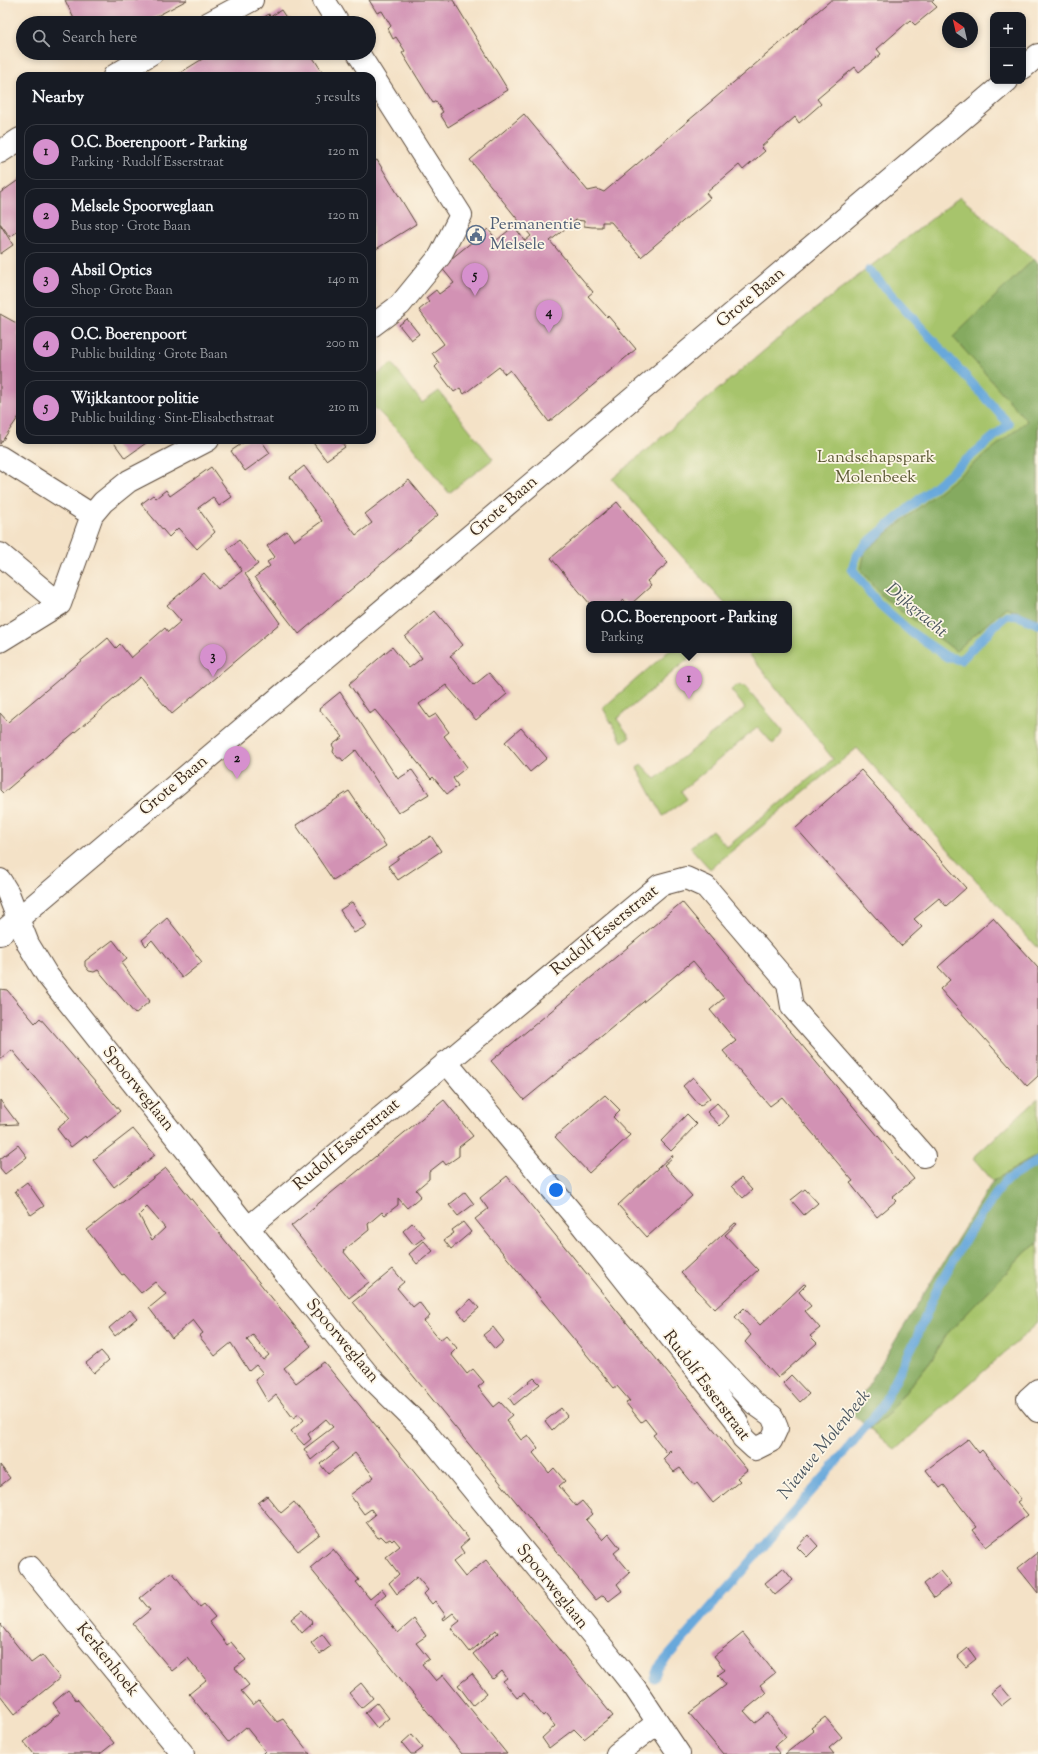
<!DOCTYPE html>
<meta charset="utf-8">
<style>
:root{--surface:#171b24;--page:#20242c;--text:#f1f3f6;--muted:#9ea1a6;--line:#363941;--accent:#d690ce}
body{margin:0;font-family:"Sorts Mill Goudy",serif;background:var(--page);color:var(--text)}
.controls{position:absolute;right:12px;top:12px;display:grid;overflow:hidden;border-radius:8px;box-shadow:0 2px 6px #0003}
.controls button{width:36px;height:36px;display:grid;place-items:center;padding:0;border:0;border-bottom:1px solid var(--line);background:var(--surface);color:var(--text);font:20px sans-serif}
.compass{position:absolute;left:942px;top:12px;width:36px;height:36px;border-radius:50%;background:var(--surface);box-shadow:0 2px 6px #0003;rotate:326deg}
.you{position:absolute;left:556px;top:1190px;width:14px;height:14px;margin:-10px;border:3px solid #fff;border-radius:50%;background:#1a73e8;box-shadow:0 0 0 6px #1a73e833}
.badge{display:grid;place-items:center;width:26px;height:26px;border-radius:50%;background:var(--accent);color:#111;font-size:13px;font-weight:700}
.pin{position:absolute;translate:-50% -33px;filter:drop-shadow(0 1px 2px #0008)}
.pin::after{content:'';position:absolute;top:21px;width:14px;height:12px;background:inherit;clip-path:polygon(0 0,100% 0,50% 100%)}
.popup{position:absolute;left:586px;top:601px;width:206px;height:52px;box-sizing:border-box;display:grid;place-content:center;border-radius:8px;background:var(--surface);filter:drop-shadow(0 1px 3px #0005);font-size:13px;white-space:nowrap;color:var(--muted)}
.popup b{font-size:15px;color:var(--text)}
.popup::after{content:'';position:absolute;left:50%;top:100%;margin-left:-8px;border:8px solid transparent;border-top-color:var(--surface)}
.list{margin:0;padding:0;list-style:none}
h2{display:flex;justify-content:space-between;align-items:center;height:52px;margin:0;padding:0 16px;font-size:17px}
h2 small{font-size:13px;font-weight:400;color:var(--muted)}
.list li{display:grid;grid-template-columns:26px 1fr auto;gap:12px;align-items:center;box-sizing:border-box;height:56px;margin:0 8px 8px;padding:0 8px;border:1px solid var(--line);border-radius:12px}
.list b{display:block;font-size:15px;white-space:nowrap}
.list p{margin:0;font-size:13px;white-space:nowrap;color:var(--muted)}
.list em{font-size:13px;font-style:normal;color:var(--muted)}
.icon{flex:none;width:22px;height:22px;fill:none;stroke:currentColor;stroke-width:2;stroke-linecap:round;stroke-linejoin:round}
.map{position:relative;flex:none;width:1038px;height:1754px;overflow:hidden}
.search{position:absolute;background:var(--surface);box-shadow:0 2px 6px #0003;left:16px;top:16px;width:360px;height:44px;display:flex;align-items:center;gap:10px;box-sizing:border-box;padding:0 14px;border-radius:22px;color:var(--muted);font-size:15px}
.panel{position:absolute;background:var(--surface);box-shadow:0 2px 6px #0003;left:16px;top:72px;width:360px;height:372px;border-radius:12px}
.map>svg:first-child{display:block}
.green{fill:#a7c46c;stroke:#717745}
.forest{fill:#85aa60;stroke:#606a3f}
.lines{fill:none;stroke-linecap:round;stroke-linejoin:round}
.stream{stroke:#68a8db;stroke-width:9}
.building{fill:#d292b4;fill-rule:evenodd}
.minor-casing{stroke:#574637;stroke-width:24}
.major-casing{stroke:#574637;stroke-width:24}
.minor{stroke:#fff;stroke-width:22}
.major{stroke:#fff;stroke-width:22}
.labels{text-anchor:middle;dominant-baseline:central;stroke-width:3.5;stroke-linejoin:round;paint-order:stroke}
.service-label{font-size:17px;fill:#4e5e75;stroke:#fcf5e5;text-anchor:start}
.street-label{font-size:17px;fill:#3b2a1e;stroke:#fcf5e5}
.park-label{font-size:17px;fill:#5b5835;stroke:#fcf5e5}
.water-label{font-size:18px;font-style:italic;fill:#4b5660;stroke:#fcf5e5}
</style>
<div class="map">
<svg width="1038" height="1754" viewBox="0 0 1038 1754">
<rect width="100%" height="100%" fill="#fcf5e5"/>
<filter id="ink" filterUnits="userSpaceOnUse"><feTurbulence type="fractalNoise" baseFrequency=".025" numOctaves="2"/><feDisplacementMap in="SourceGraphic" scale="8" xChannelSelector="R" yChannelSelector="G"/><feConvolveMatrix kernelMatrix="1 2 1 2 8 2 1 2 1" color-interpolation-filters="sRGB"/></filter>
<filter id="wash" filterUnits="userSpaceOnUse"><feTurbulence type="fractalNoise" baseFrequency=".012" numOctaves="4" result="noise"/><feDisplacementMap in="SourceGraphic" scale="16" xChannelSelector="R" yChannelSelector="G"/><feGaussianBlur stdDeviation="0.9" result="paint"/><feColorMatrix in="noise" values="0 0 0 0 0 0 0 0 0 0 0 0 0 0 0 0 0 1.4 0 .05"/><feComposite in="paint" operator="in"/></filter>
<g filter="url(#wash)">
<rect width="100%" height="100%" fill="#f4e2c7"/>
<!-- green -->
<path class="green" d="M960,197L1038,263V949L857,748L710,869L690,847L712,830L727,847L833,759L746,650H789V604H725L612,479L791,328Z
M392,363L422,403L439,391L493,459L449,493L405,438L372,405V379Z
M670,650H699L617,719L630,737L622,742L603,708Z
M737,685L745,686L782,730L781,735L773,744L758,727L681,791L687,799L663,816L637,768L641,764L655,779L745,708L731,690Z
M1038,1098V1155L993,1181L973,1158Z
M1038,1243V1323L895,1450L870,1429L887,1415L931,1360L946,1335L1027,1251Z"/>
<!-- forest -->
<path class="forest" d="M1034,259L1038,263V619L1006,607L956,651L883,597L861,570L865,551L1027,421L953,337Z
M1038,1155V1243L1027,1251L946,1335L931,1360L887,1415L870,1429L851,1413L993,1181Z"/>
<g class="lines">
<!-- stream -->
<path class="stream" d="M869,270L1009,424L866,544L857,555L852,569L877,602L912,633L947,657L961,660L995,625L1007,615L1019,616L1038,624
M654,1678L658,1668L825,1476L881,1408L916,1339L937,1289L970,1231L1005,1181L1038,1161"/>
</g>
<g id="blocks">
<!-- building -->
<path class="building" d="M65,0H187L144,23H76Z
M369,0H453L508,90L448,127L440,114L443,112L436,101L433,103L402,53L405,51L396,37L393,39L388,29L391,26L382,11L377,13Z
M831,0H934L932,2L937,7L915,25L910,20L877,49L881,54L859,72L855,67L817,99L821,104L799,123L795,117L761,147L765,151L743,170L739,165L706,193L710,198L641,257L611,222H602V227H592L584,226V221L576,220L550,241L593,292L588,296L607,317L608,316L636,349L549,422L510,370L505,374L499,367L464,394L460,388L454,392L435,367L439,363L432,353L444,344L419,310L429,302L426,298L436,290L439,294L454,283L441,267L488,229L497,240L514,226L525,241L531,236L470,160L524,114L588,191L597,189L604,192Z
M281,10L287,19L289,18L292,23H255L269,14L270,17Z
M212,53H310L325,76H175Z
M372,157L375,161L377,160L416,224L373,251Z
M20,179V234L18,231L10,237L0,223V193Z
M0,224L13,245L0,254Z
M0,314L20,325L18,335L20,337V415L0,444Z
M407,319L419,334L411,340L399,325Z
M112,440H144L146,443L125,458Z
M247,440H261L270,453L245,471L231,451Z
M311,440H340L345,447L326,460Z
M304,466L356,535L372,523L365,514L409,480L438,515L299,634L255,577L270,566L267,562L275,557L267,546L287,531L294,541L322,521L290,477Z
M211,467L232,497L219,506L213,497L198,508L215,532L197,549L178,528L169,537L141,504L153,495L156,498L166,490L170,496Z
M617,502L668,563L647,581L651,586L631,604H627L624,600L619,604H590L551,558Z
M239,540L258,564L245,574L280,623L172,714L140,677L3,793L0,790V713L8,722L108,638L116,648L120,644L131,658L165,628L168,632L181,621L167,605L204,573L218,589L242,571L227,549Z
M435,611L463,645L450,656L474,685L489,673L507,694L476,720L446,685L419,704L429,718L436,714L449,732L444,736L467,767L453,778L458,786L447,794L433,777L431,779L375,710L370,714L349,684L392,647L409,668L422,658L405,637Z
M340,692L398,779L412,770L429,794L398,813L356,750L343,761L341,758H338L333,752L334,748L332,745L343,737L319,709Z
M521,728L547,758L530,772L505,742Z
M861,770L966,888L946,906L939,898L914,919L922,927L901,946L796,828Z
M349,791L386,846L333,880L296,825Z
M431,836L441,851L398,880L388,866L398,859V857Z
M352,902L367,926L354,933L340,910Z
M682,902L914,1179L892,1197L896,1201L877,1217L850,1183L853,1181L782,1097L770,1106L723,1051L736,1041L710,1010L724,998L693,961L524,1100L491,1061Z
M167,918L202,962L182,978L152,940L146,946L142,940Z
M993,918L1038,968V1076L1027,1086L940,989L950,980L938,967Z
M113,940L127,958L121,963L150,1001L135,1014L98,970L94,972L89,971L85,966V961Z
M0,989L7,990L35,1023L40,1018L120,1111L86,1138L85,1136L71,1147L57,1129L70,1118L12,1050L0,1060Z
M693,1077L710,1098L700,1106L683,1086Z
M605,1095L620,1110L613,1117L630,1135L589,1173L555,1137Z
M0,1100L18,1124L0,1125Z
M444,1100L473,1136L459,1147V1156L446,1165L443,1161L429,1172V1179L416,1190L421,1196L407,1208L398,1198V1205L385,1215L382,1212L368,1224L369,1230L343,1251L369,1282L349,1298L291,1226Z
M717,1103L729,1116L720,1126L707,1112Z
M687,1114L697,1124L671,1151L661,1141Z
M133,1129L155,1155L114,1187L93,1160Z
M18,1145L27,1157L5,1174L0,1168V1159Z
M672,1155L673,1157L664,1165L692,1196L647,1237L618,1205Z
M166,1168L311,1346L284,1368L296,1383L324,1362L469,1539L460,1547L464,1553L453,1562L465,1577L486,1560L613,1716L584,1739L574,1729L549,1748L542,1738L555,1726L545,1714L543,1716L524,1693L517,1698L503,1681L507,1678L502,1671L493,1679L473,1654L497,1634L498,1633L496,1630L470,1652L451,1628L460,1621L453,1613L444,1620L443,1618L446,1616L435,1601L432,1604L424,1594L428,1590L417,1577L397,1594L389,1583L399,1574L386,1557L400,1546L394,1539L392,1541L390,1539L386,1541L381,1536L378,1538L366,1522L375,1515L371,1509L364,1514L350,1495L374,1477L355,1453L328,1474L320,1464L339,1449L333,1442L311,1460L304,1449L333,1427L326,1419L308,1434L311,1439L304,1445L291,1431L304,1420L299,1414L293,1418L276,1395L268,1402L255,1380L263,1373L256,1365L249,1371L231,1343L215,1356L199,1336L203,1333L193,1320L172,1338L149,1308L166,1294L155,1282L141,1293L124,1274L122,1275L87,1230ZM147,1207L165,1228L152,1240L139,1215ZM253,1335L269,1355L263,1360L247,1340Z
M507,1176L747,1470L737,1478L740,1481L713,1503L697,1483L694,1485L680,1468L674,1472L663,1459L671,1451L670,1450L667,1453L653,1435L656,1433L645,1419L641,1422L626,1403L630,1401L617,1386L614,1388L475,1219L488,1209L480,1198Z
M741,1178L752,1190L743,1198L732,1186Z
M27,1182L44,1206L31,1215L15,1191Z
M805,1189L818,1203L804,1215L791,1200Z
M465,1192L474,1204L458,1216L449,1205Z
M463,1222L471,1232L451,1249L444,1240L454,1233L452,1230Z
M412,1223L425,1237L414,1245L403,1231Z
M735,1223L737,1224L725,1235L758,1270L715,1309L681,1273Z
M424,1241L433,1251L417,1264L409,1254Z
M393,1269L404,1282L397,1288L413,1307L419,1302L430,1316L424,1321L440,1340L446,1335L457,1348L451,1354L467,1374L473,1369L484,1382L478,1387L494,1407L500,1402L512,1415L506,1420L521,1440L528,1435L538,1448L533,1453L549,1473L554,1468L565,1481L559,1486L576,1506L582,1501L593,1514L586,1520L603,1540L609,1534L620,1548L614,1553L630,1572L617,1584L622,1591L609,1601L603,1595L596,1600L353,1302Z
M804,1284L806,1285L799,1292L811,1306L805,1311L820,1328L810,1336L817,1343L778,1378L745,1342L751,1335L735,1317L744,1308L760,1325Z
M471,1299L479,1308L465,1320L458,1311Z
M130,1310L137,1318L115,1336L109,1328Z
M493,1327L504,1341L495,1349L483,1335Z
M101,1351L109,1360L94,1373L86,1363Z
M791,1375L809,1394L800,1402L783,1383Z
M534,1378L540,1384L514,1405L509,1398Z
M561,1408L567,1416L552,1430L545,1421Z
M968,1439L979,1453L982,1450L1021,1499L1017,1502L1028,1515L986,1547L973,1530L977,1527L971,1520L944,1485L940,1488L926,1470Z
M0,1465L10,1478L0,1486Z
M267,1496L281,1513L294,1502L320,1534L298,1551L258,1503Z
M808,1535L818,1546L807,1557L797,1547Z
M333,1549L359,1580L356,1582L370,1599L382,1589L386,1594L374,1604L398,1633L414,1619L426,1636L416,1643L429,1659L422,1664L436,1681L443,1675L507,1754H462L310,1568Z
M1038,1552V1593L1018,1568Z
M783,1568L793,1580L775,1595L765,1583Z
M940,1571L951,1584L934,1598L924,1584Z
M172,1572L200,1607L204,1604L215,1617L209,1622L227,1645L231,1642L246,1660L235,1668L249,1685L241,1691L253,1705L259,1700L277,1722L283,1719L310,1754H262L265,1751L246,1727L228,1742L189,1694L206,1680L188,1658L172,1671L133,1624L150,1610L140,1598Z
M302,1610L313,1623L302,1633L291,1619Z
M0,1624L31,1663L42,1655L60,1678L15,1714L0,1695Z
M743,1633L775,1673L760,1685L766,1693L744,1711L755,1723L768,1713L786,1737L774,1747L780,1754H723L689,1713L726,1685L718,1675L725,1670L714,1656Z
M322,1634L331,1646L320,1654L311,1643Z
M968,1648L976,1659L966,1667L957,1657Z
M472,1674L487,1693L473,1705L458,1685Z
M361,1683L373,1698L361,1708L349,1693Z
M1001,1686L1011,1698L1001,1706L991,1694Z
M68,1690L76,1700L77,1699L114,1743L100,1754H34L24,1742L60,1713L53,1703Z
M377,1703L389,1718L377,1728L365,1713Z
M825,1717L842,1737L829,1748L834,1754H785L814,1731L811,1728Z
M412,1734L423,1748L415,1754H411L402,1743Z"/>
</g>
</g>
<g filter="url(#ink)">
<use href="#blocks" fill-opacity="0" stroke="#574637" stroke-width="1"/>
<g class="lines">
<!-- minor casing -->
<g class="minor-casing">
<path id="minor" d="M324,0L338,23
M209,23L252,0
M358,53L461,215L440,256L400,305L372,326
M114,76L152,53
M0,152L20,139
M0,457L92,515
M0,554L60,604
M0,641L60,604L92,515L103,502L129,481L208,440
M0,880L8,893L28,944L47,975L248,1228L370,1377L425,1431L608,1654L635,1688L679,1754
M446,1062L577,1219L736,1420L743,1438L755,1449L771,1441L777,1428L772,1416L755,1404L577,1219
M248,1228L660,885L686,878L706,887L788,983L792,1007L924,1156
M1038,1390L1028,1399L1038,1411
M30,1567L183,1754
M617,1754L657,1723"/>
</g>
<!-- major casing -->
<g class="major-casing">
<path id="major" d="M1023,68L1038,55
M0,934L1007,81"/>
</g>
<!-- minor -->
<use href="#minor" class="minor"/>
<!-- major -->
<use href="#major" class="major"/>
</g>
</g>
<!-- icons -->
<defs>
<g id="civic-ring" transform="scale(1)"><circle r="9.5" fill="#fcf5e5" stroke="#5c6f8a" stroke-width="1.5"/><path d="M-.6-6.5H3V-4.5H.6V-3L4-1V1h2V6H-6V1h2V-1L-.6-3ZM-1.2 2.5V6h2.4V2.5Z" fill="#5c6f8a"/></g>
</defs>
<g fill-rule="evenodd">
<use href="#civic-ring" x="476" y="235"/>
</g>
<g class="labels">
<!-- service labels -->
<g class="service-label">
<text x="490" y="225">Permanentie<tspan x="490" dy="20">Melsele</tspan></text>
</g>
<!-- street labels -->
<g class="street-label">
<text transform="translate(751 298) rotate(-40)">Grote Baan</text>
<text transform="translate(504 507) rotate(-41)">Grote Baan</text>
<text transform="translate(174 786) rotate(-40)">Grote Baan</text>
<text transform="translate(605 931) rotate(-39)">Rudolf Esserstraat</text>
<text transform="translate(138 1089) rotate(51)">Spoorweglaan</text>
<text transform="translate(347 1145) rotate(-40)">Rudolf Esserstraat</text>
<text transform="translate(342 1341) rotate(50)">Spoorweglaan</text>
<text transform="translate(706 1386) rotate(53)">Rudolf Esserstraat</text>
<text transform="translate(552 1587) rotate(51)">Spoorweglaan</text>
<text transform="translate(107 1660) rotate(51)">Kerkenhoek</text>
</g>
<!-- park labels -->
<g class="park-label">
<text x="876" y="458">Landschapspark<tspan x="876" dy="20">Molenbeek</tspan></text>
</g>
<!-- water labels -->
<g class="water-label">
<text transform="translate(916 611) rotate(40)">Dijkgracht</text>
<text transform="translate(825 1445) rotate(-51)">Nieuwe Molenbeek</text>
</g>
</g>
</svg>
<div class="controls">
<button>+</button>
<button>−</button>
</div>
<svg class="compass" viewBox="-18 -18 36 36"><path d="M0-13l5 13h-10z" fill="#e53935"/><path d="M0 13l5-13h-10z" fill="#9ea1a6"/></svg>
<div class="you"></div>
<div class="pin badge" style="left:689px;top:699px">1</div>
<div class="popup"><b>O.C. Boerenpoort - Parking</b>Parking</div>
<div class="pin badge" style="left:237px;top:779px">2</div>
<div class="pin badge" style="left:213px;top:677px">3</div>
<div class="pin badge" style="left:549px;top:333px">4</div>
<div class="pin badge" style="left:475px;top:296px">5</div>
<div class="search"><svg class="icon" aria-label="search" viewBox="0 0 24 24"><circle cx="10" cy="10" r="6"/><path d="M15 15l6 6"/></svg>Search here</div>
<section class="panel">
<h2>Nearby<small>5 results</small></h2>
<ul class="list">
<li><span class="badge">1</span><div><b>O.C. Boerenpoort - Parking</b><p>Parking · Rudolf Esserstraat</p></div><em>120 m</em></li>
<li><span class="badge">2</span><div><b>Melsele Spoorweglaan</b><p>Bus stop · Grote Baan</p></div><em>120 m</em></li>
<li><span class="badge">3</span><div><b>Absil Optics</b><p>Shop · Grote Baan</p></div><em>140 m</em></li>
<li><span class="badge">4</span><div><b>O.C. Boerenpoort</b><p>Public building · Grote Baan</p></div><em>200 m</em></li>
<li><span class="badge">5</span><div><b>Wijkkantoor politie</b><p>Public building · Sint-Elisabethstraat</p></div><em>210 m</em></li>
</ul>
</section>
</div>
